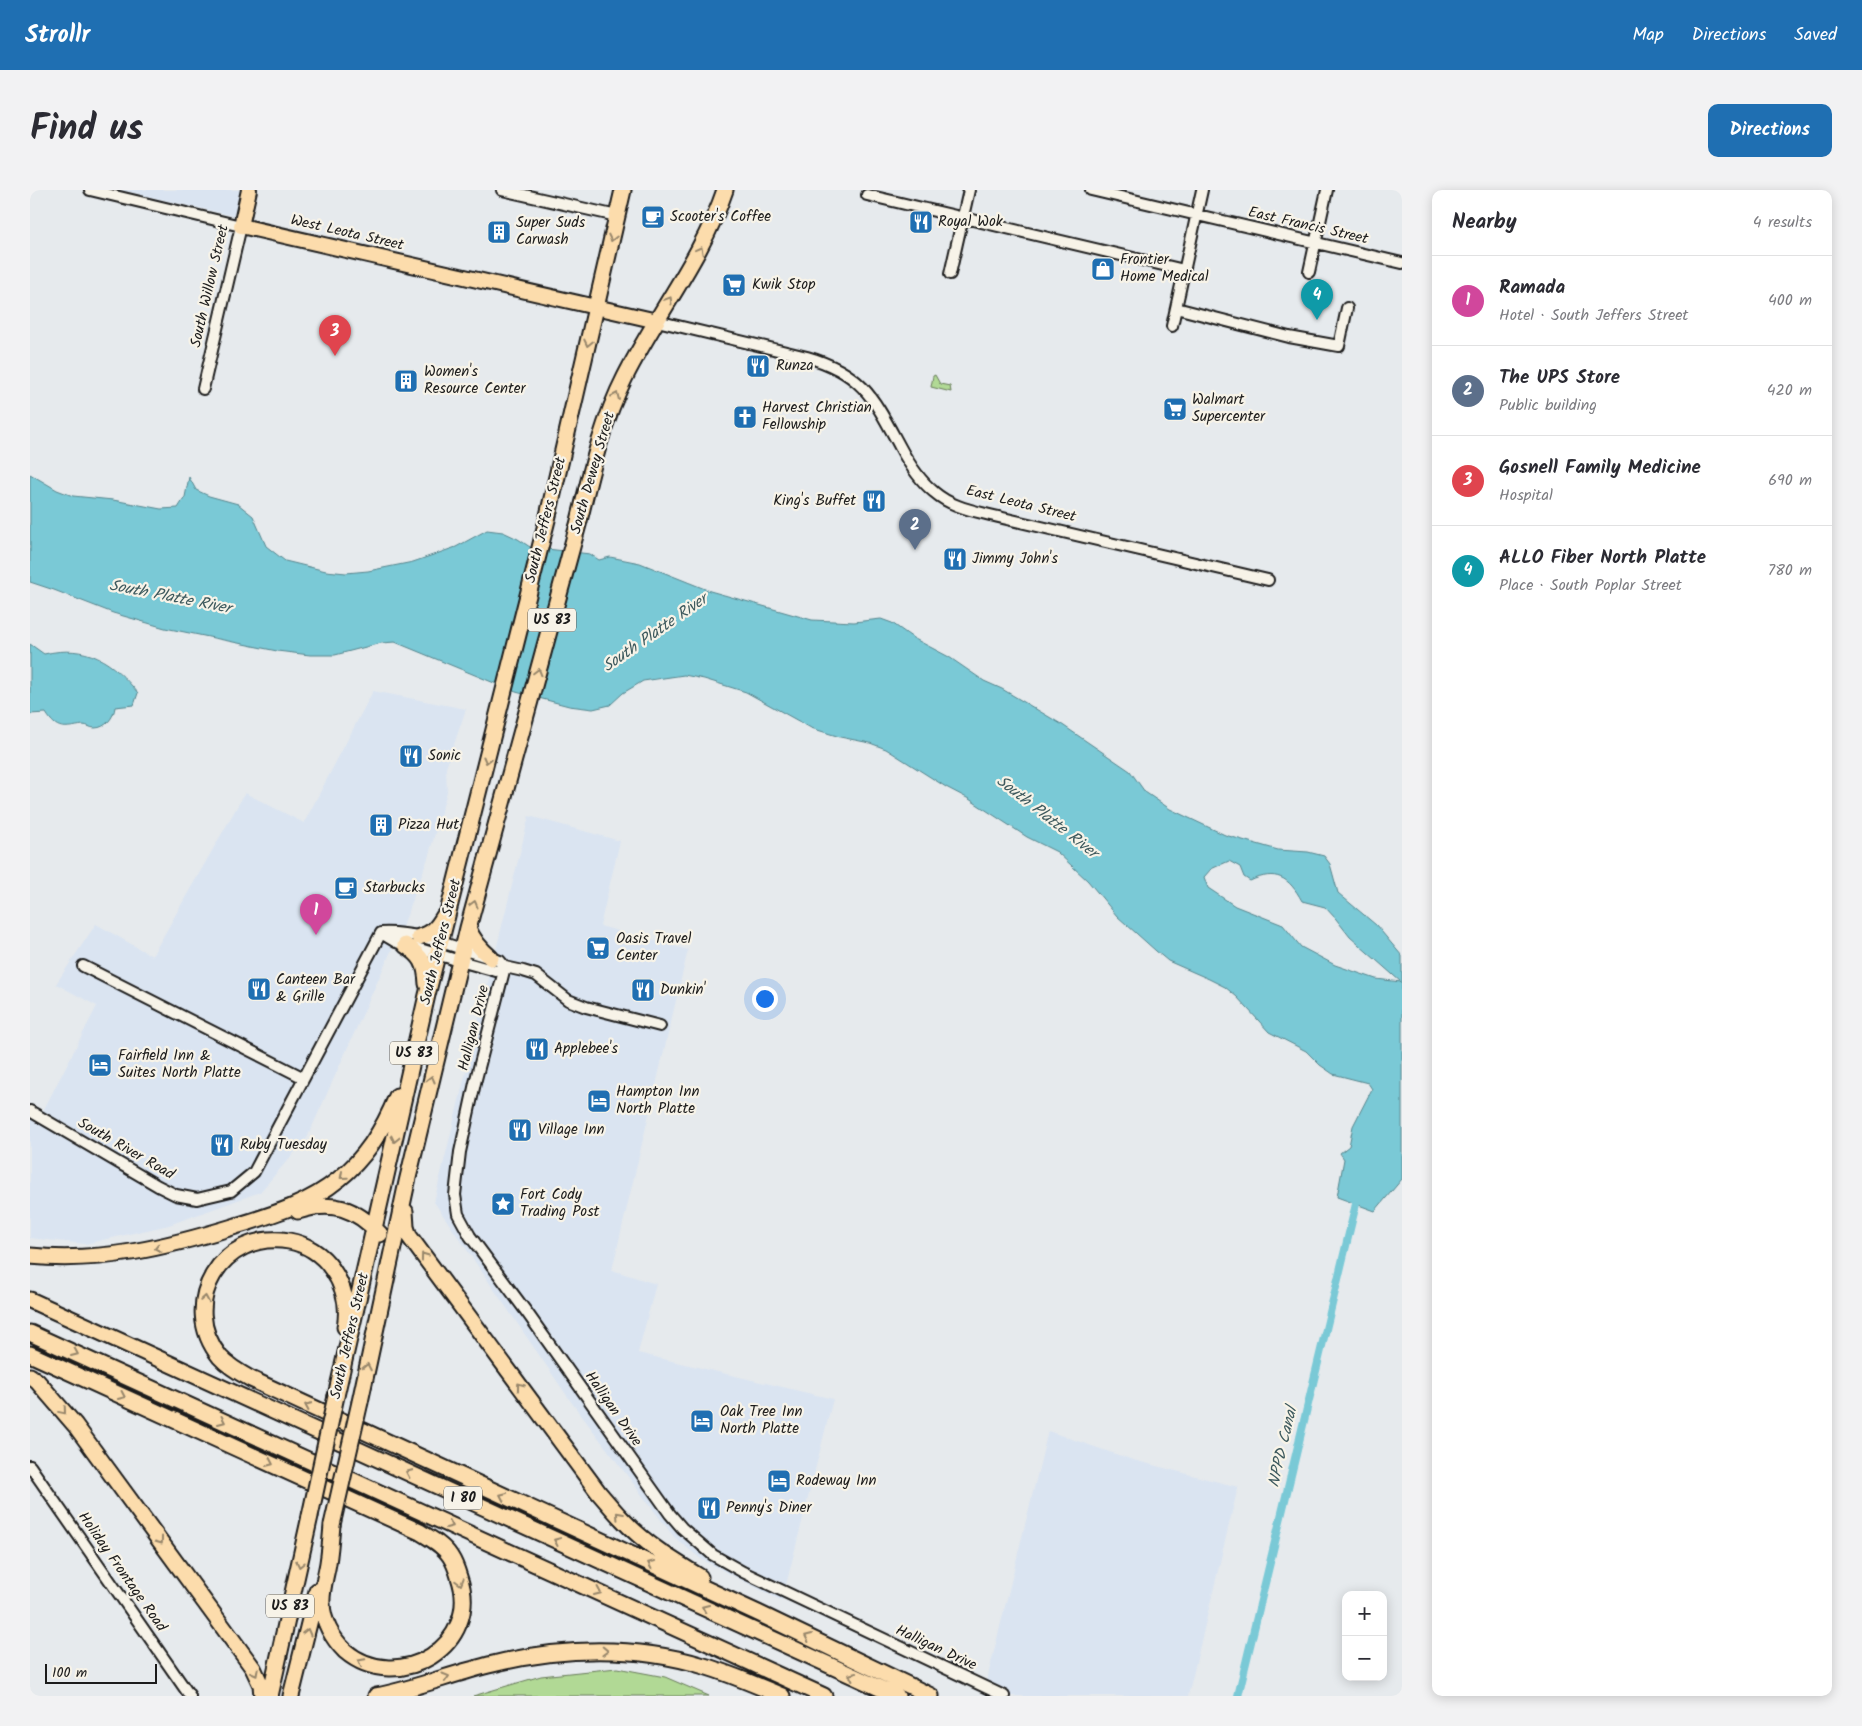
<!DOCTYPE html>
<meta charset="utf-8">
<style>
:root{--surface:#fff;--page:#f2f2f3;--text:#2b2b33;--muted:#7c7c81;--line:#e1e1e2;--accent:#1f6fb2}
body{margin:0;font-family:Kalam,sans-serif;background:var(--page);color:var(--text)}
.controls{position:absolute;right:15px;bottom:15px;display:grid;overflow:hidden;border-radius:10px;box-shadow:0 2px 12px #0003}
.controls button{width:45px;height:45px;display:grid;place-items:center;padding:0;border:0;border-bottom:1px solid var(--line);background:var(--surface);color:var(--text);font:25px sans-serif}
.scale{position:absolute;left:15px;bottom:12px;width:112px;box-sizing:border-box;padding-left:5px;border:2px solid #1c1c1c;border-top:0;font-size:14px;line-height:18px;white-space:nowrap;color:#1c1c1c;-webkit-text-stroke:4px #f7f3e8;paint-order:stroke}
.you{position:absolute;left:734px;top:808px;width:18px;height:18px;margin:-12px;border:4px solid #fff;border-radius:50%;background:#1a73e8;box-shadow:0 0 0 8px #1a73e833}
.badge{display:grid;place-items:center;width:32px;height:32px;border-radius:50%;background:var(--accent);color:#fff;font-size:16px;font-weight:700}
.pin{position:absolute;translate:-50% -41px;filter:drop-shadow(0 1px 2px #0008)}
.pin::after{content:'';position:absolute;top:26px;width:18px;height:15px;background:inherit;clip-path:polygon(0 0,100% 0,50% 100%)}
.list{margin:0;padding:0;list-style:none}
h2{display:flex;justify-content:space-between;align-items:center;height:65px;margin:0;padding:0 20px;font-size:21px}
h2 small{font-size:16px;font-weight:400;color:var(--muted)}
.list li{display:grid;grid-template-columns:32px 1fr auto;gap:15px;align-items:center;box-sizing:border-box;height:90px;padding:0 20px;border-top:1px solid var(--line)}
.list b{display:block;font-size:19px;white-space:nowrap}
.list p{margin:0;font-size:16px;white-space:nowrap;color:var(--muted)}
.list em{font-size:16px;font-style:normal;color:var(--muted)}
.map{position:relative;flex:none;width:1372px;height:1506px;overflow:hidden;border-radius:10px}
header{display:flex;align-items:center;gap:30px;box-sizing:border-box;height:70px;padding:0 25px;background:var(--accent);color:#fff}
header strong{font-size:24px}
nav{display:flex;gap:28px;margin-inline-start:auto;font-size:18px}
.intro{display:flex;align-items:center;justify-content:space-between;box-sizing:border-box;height:120px;padding:0 30px}
h1{margin:0;font-size:35px}
.button{padding:12px 22px;border-radius:10px;background:var(--accent);color:#fff;font-size:18px;font-weight:700}
main{display:flex;gap:30px;padding:0 30px}
aside{flex:1;background:var(--surface);border-radius:10px;box-shadow:0 2px 12px #0003}
.map>svg:first-child{display:block}
.built{fill:#dae4f1}
.green{fill:#b1d995;stroke:#667a58}
.water{fill:#7ac9d6;stroke:#54848c;fill-rule:evenodd}
.lines{fill:none;stroke-linecap:round;stroke-linejoin:round}
.canal{stroke:#7ac9d6;stroke-width:8}
.minor-casing{stroke:#1c1c1c;stroke-width:14}
.major-casing{stroke:#1c1c1c;stroke-width:18}
.highway-casing{stroke:#1c1c1c;stroke-width:19}
.minor{stroke:#f7f3e8;stroke-width:10}
.major{stroke:#fcdcac;stroke-width:14}
.highway{stroke:#fcdcac;stroke-width:15}
.highway-bridge-casing{stroke:#1c1c1c;stroke-width:19;stroke-linecap:butt}
.highway-bridge{stroke:#fcdcac;stroke-width:15}
.oneway{stroke:#97866b}
.labels{text-anchor:middle;dominant-baseline:central;stroke-width:4.5;stroke-linejoin:round;paint-order:stroke}
.shield{fill:#f7f3e8;stroke:#5e5c59;stroke-width:1}
.shield-label{font-size:14px;font-weight:bold;fill:#1c1c1c}
.poi-label{font-size:15px;fill:#1c1c1c;stroke:#f7f3e8;text-anchor:start}
.street-label{font-size:15px;fill:#1c1c1c;stroke:#f7f3e8}
.water-label{font-size:16px;font-style:italic;fill:#3d595d;stroke:#f7f3e8}
</style>
<header>
<strong>Strollr</strong>
<nav><a>Map</a><a>Directions</a><a>Saved</a></nav>
</header>
<div class="intro"><h1>Find us</h1><a class="button">Directions</a></div>
<main>
<div class="map">
<svg width="1372" height="1506" viewBox="0 0 1372 1506">
<rect width="100%" height="100%" fill="#e6eaed"/>
<filter id="ink" filterUnits="userSpaceOnUse"><feTurbulence type="fractalNoise" baseFrequency=".02" numOctaves="2"/><feDisplacementMap in="SourceGraphic" scale="10" xChannelSelector="R" yChannelSelector="G"/><feConvolveMatrix kernelMatrix="1 2 1 2 8 2 1 2 1" color-interpolation-filters="sRGB"/></filter>
<g filter="url(#ink)">
<!-- built -->
<path class="built" d="M90,0H210L204,26Z
M343,501L436,519L416,578L417,602L398,668L376,728L277,948L230,1002L139,1035L55,1054L0,1048V916L12,923L67,816L26,794L66,734L122,766L215,603L274,633Z
M499,626L590,651L570,736L658,760L582,1080L626,1094L608,1163L803,1209L752,1411L671,1369L644,1347L542,1213L404,1012Z
M1018,1241L1103,1270L1208,1297L1158,1506H953Z"/>
<!-- green -->
<path class="green" d="M905,185L910,194L920,196L921,202L901,197L903,186Z
M587,1478L635,1487L679,1506H443L511,1486Z"/>
<!-- water -->
<path class="water" d="M0,284L27,300L43,306L83,310L131,319L148,318L155,307L159,287L166,300L179,306L208,314L223,326L236,356L255,371L296,381L316,383L338,381L383,372L426,357L457,340L473,342L488,349L500,357L560,364L569,370L580,367L610,373L680,401L782,430L824,432L851,429L862,433L883,448L919,467L954,491L972,499L1031,534L1100,581L1115,602L1140,619L1195,645L1248,660L1278,662L1294,666L1300,674L1308,703L1346,735L1372,766V989L1345,1021L1307,1007L1314,969L1310,963L1319,956L1323,936L1342,899L1338,893L1303,884L1290,875L1276,861L1239,842L1207,807L1195,797L1179,789L1138,771L1126,761L1087,726L1058,691L1027,662L997,647L939,609L916,597L856,559L840,553L810,547L781,538L716,502L674,489L654,485L613,491L593,503L580,515L563,519L539,516L486,502L365,452L351,453L305,465H280L247,461L135,438L83,423L24,400L0,392ZM1199,671L1210,677L1214,687L1220,691C1246,679 1259,687 1272,711L1295,717L1306,729L1320,747L1371,792L1346,789L1305,775L1271,757L1253,735L1205,716L1178,698L1174,687L1181,679Z
M0,454L14,464C57,454 82,471 108,503L104,515L85,517C84,527 76,538 65,538C60,538 58,535 53,535C34,538 27,541 16,523L0,524Z"/>
<g class="lines">
<!-- canal -->
<path class="canal" d="M1208,1506L1326,1014"/>
<!-- minor casing -->
<g class="minor-casing">
<path id="minor" d="M60,0L211,36L173,199
M472,0L587,26
M1061,0L1372,73
M837,5L1154,80
M1279,82L1297,0
M920,84L939,0
M1146,118L1259,147L1309,156L1317,118
M627,131L777,167C833,183 844,209 870,257C879,274 889,290 904,302C920,316 940,320 960,325L1238,390
M1142,136L1172,0
M351,743L366,752L430,771L466,781L475,777
M351,743C389,741 425,758 461,768L470,771L475,777
M53,776L274,888
M475,777L445,893L430,962L425,1005L428,1024L440,1046L498,1124L640,1324L652,1338L683,1365L713,1382L974,1506
M475,777L493,781L506,785L538,810L556,817L630,836
M0,921L128,996L146,1005L167,1009L201,1001L224,982L351,743
M0,1276L160,1506"/>
</g>
<!-- major casing -->
<g class="major-casing">
<path id="major" d="M219,0L211,36L627,131"/>
</g>
<!-- highway casing -->
<g class="highway-casing">
<path id="highway" d="M438,738C443,751 450,759 461,768
M389,747C402,744 407,738 414,726
M375,755C392,766 396,773 397,794
M268,1021C303,1010 325,1018 350,1044
M375,1021L376,1037L379,1046L569,1303C577,1312 584,1321 592,1329C614,1353 642,1370 670,1387
M0,1066C73,1073 137,1057 206,1036C242,1025 279,1014 309,989C337,967 354,938 367,906
M0,1110L867,1506
M315,1137C319,1117 314,1096 302,1079C292,1064 276,1054 259,1051C192,1039 147,1114 190,1167C198,1176 210,1183 221,1189L728,1423L901,1506
M0,1143L794,1506
M0,1164L390,1342C401,1349 413,1355 420,1366C424,1372 427,1380 429,1387C453,1455 368,1506 315,1461C303,1449 293,1432 292,1414C291,1400 296,1386 298,1373C300,1360 301,1347 302,1335
M0,1186L7,1191L45,1235L223,1478L231,1495L232,1506
M306,1206L397,805L517,330L593,0
M330,1212L377,992L438,738L549,331C561,282 572,232 595,187C627,123 672,68 695,0
M240,1506L280,1326
M261,1506L287,1401
M346,1506C385,1499 424,1483 463,1474C532,1457 606,1455 674,1476C701,1484 726,1495 752,1506"/>
</g>
<!-- minor -->
<use href="#minor" class="minor"/>
<!-- major -->
<use href="#major" class="major"/>
<!-- highway -->
<use href="#highway" class="highway"/>
<!-- highway-bridge casing -->
<g class="highway-bridge-casing">
<path id="highway-bridge" d="M280,1326L306,1206
M302,1335L330,1212"/>
</g>
<!-- highway-bridge -->
<use href="#highway-bridge" class="highway-bridge"/>
</g>
<!-- one-way arrows -->
<defs><path id="oneway-chevron" d="M-2-3.5L2.5 0L-2 3.5" fill="none" stroke-width="1.6" stroke-linecap="round" stroke-linejoin="round" transform="scale(1.25)"/></defs>
<g class="oneway">
<use href="#oneway-chevron" transform="translate(582 48) rotate(103)"/>
<use href="#oneway-chevron" transform="translate(670 60) rotate(-62)"/>
<use href="#oneway-chevron" transform="translate(639 110) rotate(-59)"/>
<use href="#oneway-chevron" transform="translate(558 153) rotate(103)"/>
<use href="#oneway-chevron" transform="translate(586 206) rotate(-66)"/>
<use href="#oneway-chevron" transform="translate(508 482) rotate(-75)"/>
<use href="#oneway-chevron" transform="translate(457 570) rotate(104)"/>
<use href="#oneway-chevron" transform="translate(444 714) rotate(-75)"/>
<use href="#oneway-chevron" transform="translate(401 889) rotate(-76)"/>
<use href="#oneway-chevron" transform="translate(365 949) rotate(103)"/>
<use href="#oneway-chevron" transform="translate(313 986) rotate(139)"/>
<use href="#oneway-chevron" transform="translate(128 1058) rotate(168)"/>
<use href="#oneway-chevron" transform="translate(394 1066) rotate(-126)"/>
<use href="#oneway-chevron" transform="translate(175 1109) rotate(-81)"/>
<use href="#oneway-chevron" transform="translate(45 1163) rotate(24)"/>
<use href="#oneway-chevron" transform="translate(337 1177) rotate(-79)"/>
<use href="#oneway-chevron" transform="translate(490 1196) rotate(-126)"/>
<use href="#oneway-chevron" transform="translate(92 1206) rotate(25)"/>
<use href="#oneway-chevron" transform="translate(278 1216) rotate(-155)"/>
<use href="#oneway-chevron" transform="translate(33 1221) rotate(50)"/>
<use href="#oneway-chevron" transform="translate(192 1231) rotate(24)"/>
<use href="#oneway-chevron" transform="translate(240 1273) rotate(25)"/>
<use href="#oneway-chevron" transform="translate(379 1283) rotate(-155)"/>
<use href="#oneway-chevron" transform="translate(473 1306) rotate(-155)"/>
<use href="#oneway-chevron" transform="translate(589 1325) rotate(-132)"/>
<use href="#oneway-chevron" transform="translate(420 1335) rotate(24)"/>
<use href="#oneway-chevron" transform="translate(130 1351) rotate(54)"/>
<use href="#oneway-chevron" transform="translate(527 1351) rotate(-156)"/>
<use href="#oneway-chevron" transform="translate(270 1374) rotate(102)"/>
<use href="#oneway-chevron" transform="translate(621 1374) rotate(-155)"/>
<use href="#oneway-chevron" transform="translate(430 1392) rotate(74)"/>
<use href="#oneway-chevron" transform="translate(568 1402) rotate(25)"/>
<use href="#oneway-chevron" transform="translate(675 1418) rotate(-156)"/>
<use href="#oneway-chevron" transform="translate(277 1442) rotate(-76)"/>
<use href="#oneway-chevron" transform="translate(778 1447) rotate(-155)"/>
<use href="#oneway-chevron" transform="translate(575 1461) rotate(2)"/>
<use href="#oneway-chevron" transform="translate(331 1472) rotate(-152)"/>
<use href="#oneway-chevron" transform="translate(225 1483) rotate(62)"/>
<use href="#oneway-chevron" transform="translate(822 1486) rotate(-155)"/>
<use href="#oneway-chevron" transform="translate(416 1487) rotate(-16)"/>
</g>
</g>
<!-- icons -->
<defs>
<g id="cafe-square" transform="scale(1.25)"><rect x="-9" y="-9" width="18" height="18" rx="4" fill="#1f6fb2" stroke="#f7f3e8"/><path d="M-5.5-4.5H6V0H3Q3 3.5 0 3.5H-2.5Q-5.5 3.5-5.5 0ZM3-3.2v2h1.7v-2ZM-6 4.5H4V6H-6Z" fill="#fff"/></g>
<g id="restaurant-square" transform="scale(1.25)"><rect x="-9" y="-9" width="18" height="18" rx="4" fill="#1f6fb2" stroke="#f7f3e8"/><path d="M-5-6h1v4h1v-4h1v4h1v-4h1v5L-1.5 .5V6h-2V.5L-5-1ZM5-6V6H3V1.5H1.5Q1.5-4 5-6Z" fill="#fff"/></g>
<g id="building-square" transform="scale(1.25)"><rect x="-9" y="-9" width="18" height="18" rx="4" fill="#1f6fb2" stroke="#f7f3e8"/><path d="M-4-6H4V6H1V3H-1V6H-4ZM-2.5-4.3h1.7v1.8h-1.7ZM.8-4.3h1.7v1.8H.8ZM-2.5-1h1.7V.8h-1.7ZM.8-1h1.7V.8H.8Z" fill="#fff"/></g>
<g id="shop-square" transform="scale(1.25)"><rect x="-9" y="-9" width="18" height="18" rx="4" fill="#1f6fb2" stroke="#f7f3e8"/><path d="M-5-2.5h2.3a2.7 3.5 0 0 1 5.4 0H5L5.5 6h-11ZM-1.5-2.5h3a1.5 2.3 0 0 0-3 0Z" fill="#fff"/></g>
<g id="supermarket-square" transform="scale(1.25)"><rect x="-9" y="-9" width="18" height="18" rx="4" fill="#1f6fb2" stroke="#f7f3e8"/><path d="M-6-5.5h2.5l.6 2H6L4.5 2H-2.5L-4.4-4H-6ZM-1.5 3.2a1.3 1.3 0 1 0 .1 0ZM3 3.2a1.3 1.3 0 1 0 .1 0Z" fill="#fff"/></g>
<g id="church-square" transform="scale(1.25)"><rect x="-9" y="-9" width="18" height="18" rx="4" fill="#1f6fb2" stroke="#f7f3e8"/><path d="M-1.2-6h2.4v3.5h3.3v2.4h-3.3V6h-2.4V-.1h-3.3v-2.4h3.3Z" fill="#fff"/></g>
<g id="hotel-square" transform="scale(1.25)"><rect x="-9" y="-9" width="18" height="18" rx="4" fill="#1f6fb2" stroke="#f7f3e8"/><path d="M-6-4.5h1.5V1H6V5H4.5V3h-9V5H-6ZM-4 0a1.8 1.8 0 1 1 3.6 0ZM.5 0V-2.5h3Q6-2.5 6 0Z" fill="#fff"/></g>
<g id="sight-square" transform="scale(1.25)"><rect x="-9" y="-9" width="18" height="18" rx="4" fill="#1f6fb2" stroke="#f7f3e8"/><path d="M0-6L1.8-2.2L6-1.7L2.9 1.2L3.7 5.4L0 3.3L-3.7 5.4L-2.9 1.2L-6-1.7L-1.8-2.2Z" fill="#fff"/></g>
</defs>
<g fill-rule="evenodd">
<use href="#cafe-square" x="623" y="27"/>
<use href="#restaurant-square" x="891" y="32"/>
<use href="#building-square" x="469" y="42"/>
<use href="#shop-square" x="1073" y="79"/>
<use href="#supermarket-square" x="704" y="95"/>
<use href="#restaurant-square" x="728" y="176"/>
<use href="#building-square" x="376" y="191"/>
<use href="#supermarket-square" x="1145" y="219"/>
<use href="#church-square" x="715" y="227"/>
<use href="#restaurant-square" x="844" y="311"/>
<use href="#restaurant-square" x="925" y="369"/>
<use href="#restaurant-square" x="381" y="566"/>
<use href="#building-square" x="351" y="635"/>
<use href="#cafe-square" x="316" y="698"/>
<use href="#supermarket-square" x="568" y="758"/>
<use href="#restaurant-square" x="229" y="799"/>
<use href="#restaurant-square" x="613" y="800"/>
<use href="#restaurant-square" x="507" y="859"/>
<use href="#hotel-square" x="70" y="875"/>
<use href="#hotel-square" x="569" y="911"/>
<use href="#restaurant-square" x="490" y="940"/>
<use href="#restaurant-square" x="192" y="955"/>
<use href="#sight-square" x="473" y="1014"/>
<use href="#hotel-square" x="672" y="1231"/>
<use href="#hotel-square" x="749" y="1291"/>
<use href="#restaurant-square" x="679" y="1318"/>
</g>
<g class="labels">
<!-- shield labels -->
<g class="shield">
<rect x="498" y="418.5" width="48" height="23" rx="4"/>
<rect x="360" y="851.5" width="48" height="23" rx="4"/>
<rect x="414" y="1296.5" width="38" height="23" rx="4"/>
<rect x="236" y="1404.5" width="48" height="23" rx="4"/>
</g>
<g class="shield-label">
<text x="522" y="430">US 83</text>
<text x="384" y="863">US 83</text>
<text x="433" y="1308">I 80</text>
<text x="260" y="1416">US 83</text>
</g>
<!-- poi labels -->
<g class="poi-label">
<text x="640" y="27">Scooter's Coffee</text>
<text x="908" y="32">Royal Wok</text>
<text x="486" y="33">Super Suds<tspan x="486" dy="17">Carwash</tspan></text>
<text x="1090" y="70">Frontier<tspan x="1090" dy="17">Home Medical</tspan></text>
<text x="722" y="95">Kwik Stop</text>
<text x="746" y="176">Runza</text>
<text x="394" y="182">Women's<tspan x="394" dy="17">Resource Center</tspan></text>
<text x="1162" y="210">Walmart<tspan x="1162" dy="17">Supercenter</tspan></text>
<text x="732" y="218">Harvest Christian<tspan x="732" dy="17">Fellowship</tspan></text>
<text x="826" y="311" text-anchor="end">King's Buffet</text>
<text x="942" y="369">Jimmy John's</text>
<text x="398" y="566">Sonic</text>
<text x="368" y="635">Pizza Hut</text>
<text x="334" y="698">Starbucks</text>
<text x="586" y="749">Oasis Travel<tspan x="586" dy="17">Center</tspan></text>
<text x="246" y="790">Canteen Bar<tspan x="246" dy="17">&amp; Grille</tspan></text>
<text x="630" y="800">Dunkin'</text>
<text x="524" y="859">Applebee's</text>
<text x="88" y="866">Fairfield Inn &amp;<tspan x="88" dy="17">Suites North Platte</tspan></text>
<text x="586" y="902">Hampton Inn<tspan x="586" dy="17">North Platte</tspan></text>
<text x="508" y="940">Village Inn</text>
<text x="210" y="955">Ruby Tuesday</text>
<text x="490" y="1005">Fort Cody<tspan x="490" dy="17">Trading Post</tspan></text>
<text x="690" y="1222">Oak Tree Inn<tspan x="690" dy="17">North Platte</tspan></text>
<text x="766" y="1291">Rodeway Inn</text>
<text x="696" y="1318">Penny's Diner</text>
</g>
<!-- street labels -->
<g class="street-label">
<text transform="translate(1278 36) rotate(13)">East Francis Street</text>
<text transform="translate(317 43) rotate(13)">West Leota Street</text>
<text transform="translate(180 96) rotate(-77)">South Willow Street</text>
<text transform="translate(563 283) rotate(-74)">South Dewey Street</text>
<text transform="translate(991 314) rotate(14)">East Leota Street</text>
<text transform="translate(516 330) rotate(-76)">South Jeffers Street</text>
<text transform="translate(411 752) rotate(-76)">South Jeffers Street</text>
<text transform="translate(444 838) rotate(-76)">Halligan Drive</text>
<text transform="translate(96 959) rotate(30)">South River Road</text>
<text transform="translate(320 1146) rotate(-77)">South Jeffers Street</text>
<text transform="translate(583 1219) rotate(55)">Halligan Drive</text>
<text transform="translate(92 1382) rotate(55)">Holiday Frontage Road</text>
<text transform="translate(906 1458) rotate(25)">Halligan Drive</text>
</g>
<!-- water labels -->
<g class="water-label">
<text transform="translate(140 407) rotate(11)">South Platte River</text>
<text transform="translate(625 443) rotate(-35)">South Platte River</text>
<text transform="translate(1017 627) rotate(38)">South Platte River</text>
<text transform="translate(1253 1257) rotate(-77)">NPPD Canal</text>
</g>
</g>
</svg>
<div class="controls">
<button>+</button>
<button>−</button>
</div>
<div class="scale">100 m</div>
<div class="you"></div>
<div class="pin badge" style="left:286px;top:745px;background:#d1479c">1</div>
<div class="pin badge" style="left:885px;top:360px;background:#5c6f8a">2</div>
<div class="pin badge" style="left:305px;top:166px;background:#e0444e">3</div>
<div class="pin badge" style="left:1287px;top:130px;background:#0f9aa8">4</div>
</div>
<aside>
<h2>Nearby<small>4 results</small></h2>
<ul class="list">
<li><span class="badge" style="background:#d1479c">1</span><div><b>Ramada</b><p>Hotel · South Jeffers Street</p></div><em>400 m</em></li>
<li><span class="badge" style="background:#5c6f8a">2</span><div><b>The UPS Store</b><p>Public building</p></div><em>420 m</em></li>
<li><span class="badge" style="background:#e0444e">3</span><div><b>Gosnell Family Medicine</b><p>Hospital</p></div><em>690 m</em></li>
<li><span class="badge" style="background:#0f9aa8">4</span><div><b>ALLO Fiber North Platte</b><p>Place · South Poplar Street</p></div><em>780 m</em></li>
</ul>
</aside>
</main>
